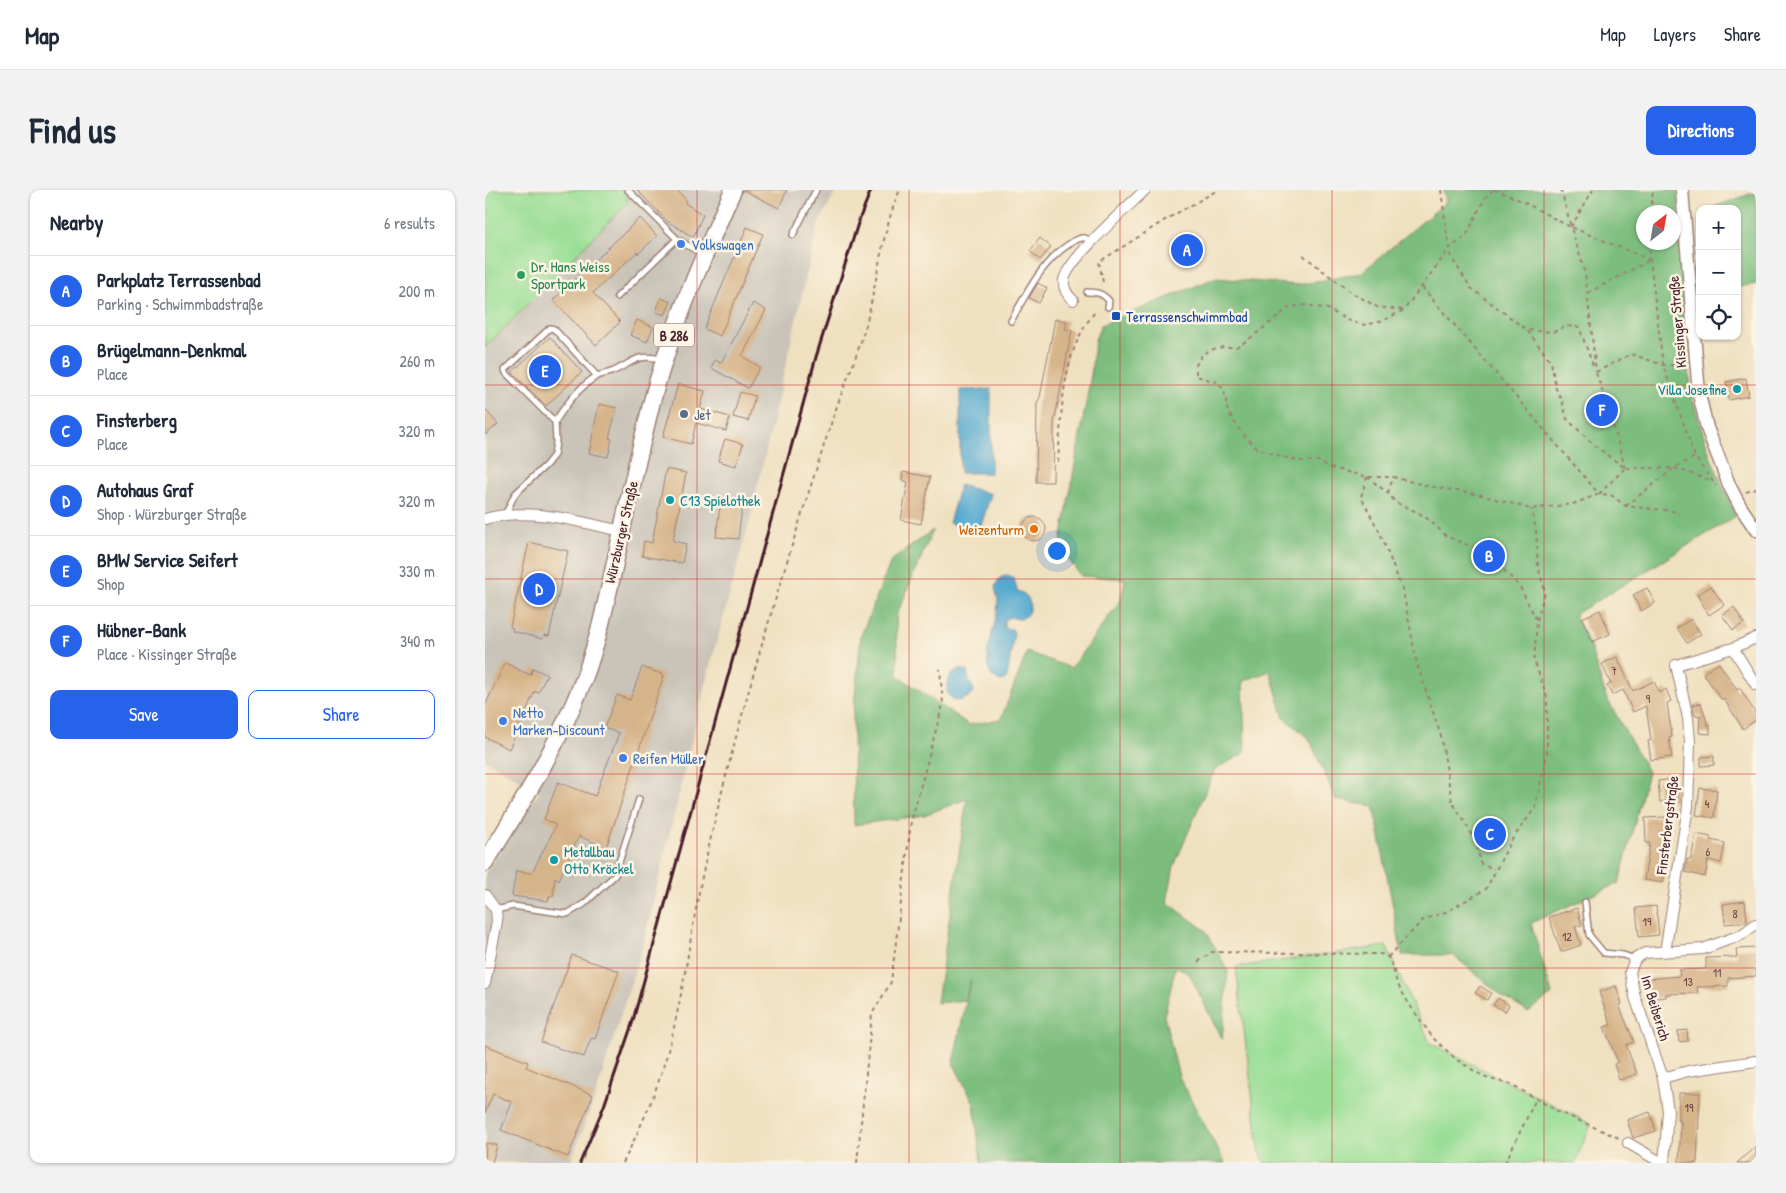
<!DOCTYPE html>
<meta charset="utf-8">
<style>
:root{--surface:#fff;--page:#f2f2f3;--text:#1f2937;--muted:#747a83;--line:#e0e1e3;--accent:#2563eb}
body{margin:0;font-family:"Patrick Hand",sans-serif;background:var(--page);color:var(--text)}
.controls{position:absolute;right:15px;top:15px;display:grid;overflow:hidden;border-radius:10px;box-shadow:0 1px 4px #0004}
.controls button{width:45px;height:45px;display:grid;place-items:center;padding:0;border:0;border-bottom:1px solid var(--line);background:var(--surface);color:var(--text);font:25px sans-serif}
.compass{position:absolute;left:1151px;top:15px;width:45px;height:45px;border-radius:50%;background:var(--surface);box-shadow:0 1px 4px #0004;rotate:31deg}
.you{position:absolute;left:571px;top:360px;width:18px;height:18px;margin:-12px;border:4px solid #fff;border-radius:50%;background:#1a73e8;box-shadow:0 0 0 8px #1a73e833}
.badge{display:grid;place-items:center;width:32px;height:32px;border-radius:50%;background:var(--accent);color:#fff;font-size:16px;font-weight:700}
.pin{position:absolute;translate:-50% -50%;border:2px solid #fff;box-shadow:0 1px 5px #0006}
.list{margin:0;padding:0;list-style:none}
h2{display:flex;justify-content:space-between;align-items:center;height:65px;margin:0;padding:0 20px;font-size:21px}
h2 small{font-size:16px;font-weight:400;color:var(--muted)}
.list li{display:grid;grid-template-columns:32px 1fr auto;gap:15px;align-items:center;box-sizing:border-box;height:70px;padding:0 20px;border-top:1px solid var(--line)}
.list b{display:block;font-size:19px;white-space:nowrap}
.list p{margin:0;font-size:16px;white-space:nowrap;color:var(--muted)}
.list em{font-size:16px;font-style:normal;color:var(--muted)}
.actions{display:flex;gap:10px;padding:15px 20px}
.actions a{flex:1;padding:11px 0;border:1px solid var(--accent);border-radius:10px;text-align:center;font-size:18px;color:var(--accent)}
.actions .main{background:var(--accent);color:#fff}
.icon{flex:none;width:28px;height:28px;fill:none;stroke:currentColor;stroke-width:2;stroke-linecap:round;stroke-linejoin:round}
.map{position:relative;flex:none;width:1271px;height:973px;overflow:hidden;border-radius:10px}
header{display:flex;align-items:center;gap:30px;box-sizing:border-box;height:70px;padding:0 25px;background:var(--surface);border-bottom:1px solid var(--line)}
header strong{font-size:24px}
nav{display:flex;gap:28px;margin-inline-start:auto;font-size:18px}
.intro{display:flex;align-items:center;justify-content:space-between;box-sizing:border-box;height:120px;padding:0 30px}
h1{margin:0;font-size:35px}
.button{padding:12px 22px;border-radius:10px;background:var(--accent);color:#fff;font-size:18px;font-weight:700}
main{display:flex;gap:30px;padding:0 30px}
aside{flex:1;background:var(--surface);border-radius:10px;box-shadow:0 1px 4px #0004}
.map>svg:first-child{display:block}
.industrial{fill:#c9c3b8}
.green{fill:#9ade95;stroke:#727e60}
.forest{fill:#7bbd7e;stroke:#626e54;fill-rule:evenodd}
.water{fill:#53a9cf;stroke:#4e647d}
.building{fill:#d6b489}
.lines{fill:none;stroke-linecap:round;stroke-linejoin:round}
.service-casing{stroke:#9c8076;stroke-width:8}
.minor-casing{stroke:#9c8076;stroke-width:12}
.tertiary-casing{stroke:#9c8076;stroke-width:15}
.primary-casing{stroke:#9c8076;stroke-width:19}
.path{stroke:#9c8076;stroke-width:2;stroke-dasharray:4 4;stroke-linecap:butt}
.service{stroke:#fff;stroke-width:5}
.minor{stroke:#fff;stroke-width:10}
.tertiary{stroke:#fff;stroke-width:12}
.primary{stroke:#fff;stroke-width:16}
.rail{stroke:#4a1f2b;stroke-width:3}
.grid{fill:none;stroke:#d62828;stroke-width:1;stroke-opacity:0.55}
.shop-dot{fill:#3f7fe0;stroke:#fcf5e5;stroke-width:2}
.leisure-dot{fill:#2e9e5b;stroke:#fcf5e5;stroke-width:2}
.transit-dot{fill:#1a4fb4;stroke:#fcf5e5;stroke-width:2}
.culture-dot{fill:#0f9aa8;stroke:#fcf5e5;stroke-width:2}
.service-dot{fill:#5c6f8a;stroke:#fcf5e5;stroke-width:2}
.food-dot{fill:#e8710a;stroke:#fcf5e5;stroke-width:2}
.labels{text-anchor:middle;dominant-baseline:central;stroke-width:5;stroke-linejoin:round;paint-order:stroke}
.number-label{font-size:12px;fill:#6d4442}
.shield{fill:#fcf5e5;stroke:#7f5f63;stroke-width:1}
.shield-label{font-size:14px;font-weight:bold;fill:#4a1f2b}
.shop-label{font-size:15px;fill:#366cbe;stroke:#fcf5e5;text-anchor:start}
.leisure-label{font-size:15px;fill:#27864d;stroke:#fcf5e5;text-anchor:start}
.transit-label{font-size:15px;fill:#164399;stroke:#fcf5e5;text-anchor:start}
.street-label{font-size:15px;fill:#4a1f2b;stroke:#fcf5e5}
.culture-label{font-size:15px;fill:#0d838f;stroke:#fcf5e5;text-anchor:start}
.service-label{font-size:15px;fill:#4e5e75;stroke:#fcf5e5;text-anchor:start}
.food-label{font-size:15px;fill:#c56008;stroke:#fcf5e5;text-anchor:end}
</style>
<header>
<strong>Map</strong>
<nav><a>Map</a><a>Layers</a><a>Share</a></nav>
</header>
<div class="intro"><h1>Find us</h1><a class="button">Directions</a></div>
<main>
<aside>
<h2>Nearby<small>6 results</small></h2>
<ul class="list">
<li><span class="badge">A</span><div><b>Parkplatz Terrassenbad</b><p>Parking · Schwimmbadstraße</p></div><em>200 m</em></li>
<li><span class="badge">B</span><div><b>Brügelmann-Denkmal</b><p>Place</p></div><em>260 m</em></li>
<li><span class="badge">C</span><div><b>Finsterberg</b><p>Place</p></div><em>320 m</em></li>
<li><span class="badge">D</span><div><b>Autohaus Graf</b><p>Shop · Würzburger Straße</p></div><em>320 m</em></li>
<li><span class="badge">E</span><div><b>BMW Service Seifert</b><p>Shop</p></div><em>330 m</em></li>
<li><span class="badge">F</span><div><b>Hübner-Bank</b><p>Place · Kissinger Straße</p></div><em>340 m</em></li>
</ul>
<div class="actions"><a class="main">Save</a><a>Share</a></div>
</aside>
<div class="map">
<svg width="1271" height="973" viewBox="0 0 1271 973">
<rect width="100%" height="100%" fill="#fcf5e5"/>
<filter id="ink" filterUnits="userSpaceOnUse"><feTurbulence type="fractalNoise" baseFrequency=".02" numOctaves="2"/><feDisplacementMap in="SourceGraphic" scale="10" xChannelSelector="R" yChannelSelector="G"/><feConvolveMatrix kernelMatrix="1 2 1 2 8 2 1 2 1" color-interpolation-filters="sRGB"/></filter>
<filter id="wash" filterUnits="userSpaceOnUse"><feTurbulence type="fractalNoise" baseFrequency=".0096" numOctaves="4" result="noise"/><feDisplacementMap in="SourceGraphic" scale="20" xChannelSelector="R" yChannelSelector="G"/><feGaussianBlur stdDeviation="1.12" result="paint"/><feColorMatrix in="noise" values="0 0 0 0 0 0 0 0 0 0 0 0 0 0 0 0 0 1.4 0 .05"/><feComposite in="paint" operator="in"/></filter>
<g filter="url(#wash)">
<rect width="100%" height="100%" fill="#efe0c0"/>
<!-- industrial -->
<path class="industrial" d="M139,0H352L333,35L265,330L222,487L159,751L111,904L85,973H0V683L55,601L0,570V158L143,12Z"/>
<!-- green -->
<path class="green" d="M0,0H139L143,12L0,158Z
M901,756L945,853L1106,934L1090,973H780L774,959L751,777Z"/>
<!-- forest -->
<path class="forest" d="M958,0H1192L1206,204L1225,266L1251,326L1089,425L1106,459L1121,507L1163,582L1134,693L1046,733L1067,804L1043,822L1017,806L968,765H917L889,616L851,610L824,548L799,528L785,481L758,491L760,563L730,579L689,676L682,712L721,741L743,781L737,850L705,785L691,776L679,826L694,887L740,973H496L489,913L468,873L486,789L480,810L452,813L482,609L439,625L369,635L368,526L376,446L406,371L448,340L411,426L413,486L484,535L516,529L542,462L586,478L636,410L640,389L596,386L575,358L606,185L610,150L616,135L730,88L813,95L876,83L961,12ZM1158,22H1188V52H1158Z
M1271,2V94L1252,97V19H1223Z"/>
<!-- water -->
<path class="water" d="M506,199V283H475V200Z
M475,295L506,304L494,342L464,333Z
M520,385C530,385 530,392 532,400C535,403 540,403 542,407C548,414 544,429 533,429C532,429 526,427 525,427L519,430V438L527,439L529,443L522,488L517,491C506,489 503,482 502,471L504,467L502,464L512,423L513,410L510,397L514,389Z
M475,479L482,481L484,491L489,500C487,506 478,511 471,511L463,505C460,495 464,482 475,479Z"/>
<g id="blocks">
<!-- building -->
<path class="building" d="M152,0H192L202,11L200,13L218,25L208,47L182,31Z
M258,0H302L294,18Z
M155,28L172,46L153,64L152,62L108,103L135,132L111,155L68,110Z
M262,37L278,44L235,146L219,139Z
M555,48L566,57L555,70L545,61Z
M553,93L562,98L554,113L544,108Z
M176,108L186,112L180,125L171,122Z
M268,113L281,120L257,166L275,177L263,198L226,178L230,170L236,173Z
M570,129L582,131L580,139L587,140L569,233L568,292H551L552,213L555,207Z
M152,130L168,137L162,152L145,145Z
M65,147L97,182L61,216L27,182Z
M1261,188L1264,206L1244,210L1241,192Z
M193,194L220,201L215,219L245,227L241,241L211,233L206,254L178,247Z
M255,202L270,206L263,231L248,227Z
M114,214L132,218L124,248L127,249L123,267L104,263Z
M0,219L13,234L0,245Z
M240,249L258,254L251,276L233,271Z
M181,279L201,283L188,351L201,354L197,373L157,366L159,351L167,353Z
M418,282L445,287L436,334L416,330L423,292L417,290Z
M236,308L258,310L253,349L231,347Z
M537 339a12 12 0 1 1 24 0a12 12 0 1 1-24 0Z
M44,352L83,361L64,446L59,445L58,449L27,441L28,438L25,437Z
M1226,396L1239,415L1224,425L1212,405Z
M1162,398L1170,413L1156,421L1148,405Z
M1249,417L1259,433L1248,440L1237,425Z
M1115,420L1125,444L1107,452L1097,428Z
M1206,429L1216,444L1202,453L1192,438Z
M1132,467L1148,501L1169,491L1174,503L1181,499L1186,511L1182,513L1187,547L1184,548L1187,567L1166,570L1163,551L1166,550L1161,516L1148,522L1138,500L1127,505L1122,496L1126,494L1117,474Z
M20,473L45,485L48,478L62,485L53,503L50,501L24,559L0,547V516Z
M1234,473L1252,500L1255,498L1271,524V530L1258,539L1239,509H1236L1218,483Z
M157,477L179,485L121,658L94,646L74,690L70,687L68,706H64L63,711L27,706L31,681L47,683L71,635L59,629L73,592L110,606L134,543L119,538L132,505L145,510Z
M1216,513L1223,535H1225V544L1214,543L1215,525L1210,526L1207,515Z
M1229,566V575L1216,576V567Z
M1189,589L1192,610L1175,612L1173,591Z
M1215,598L1232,600L1229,628L1211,625Z
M1180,627L1181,652L1178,670L1182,671L1178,693L1159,690L1165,653H1161L1160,628Z
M1211,644L1226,647L1225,650L1240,653L1236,673L1223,670L1220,687L1200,682L1202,669H1206Z
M1260,711L1262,732L1240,734L1238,714Z
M1171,716L1174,745L1154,747L1151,718Z
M1092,718L1097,735L1090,737L1096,755L1076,762L1064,727Z
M1271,758V786L1243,788V796L1212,797L1213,803L1181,804V807L1162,809L1160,789L1195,786L1194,780L1221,779V768L1252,767L1251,759Z
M87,765L134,781L110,849L106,848L99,867L56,852Z
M995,796L1006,803L1002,810L990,803Z
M1131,796L1137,814L1134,815L1149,852L1141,855L1152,884L1134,890L1129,874L1133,872L1119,837L1126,835L1114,802Z
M1013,808L1024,815L1020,822L1008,815Z
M1202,840L1203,851L1194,852L1193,841Z
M0,855L43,872L41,877L108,905L83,967L16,940L27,912L8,904L0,923Z
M1194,903H1215L1212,973H1194L1196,931H1194Z
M1165,922L1171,941L1148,948L1142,930Z
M1,953L12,955L7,973H0Z
M1271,956V973H1252Z"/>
</g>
</g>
<g filter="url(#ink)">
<use href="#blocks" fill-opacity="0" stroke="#9c8076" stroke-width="1"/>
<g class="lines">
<!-- service casing -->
<g class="service-casing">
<path id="service" d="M143,0L192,49
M308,45L331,0
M602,102C611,102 618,103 624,111L623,117
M132,107L192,49L217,64
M526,131C543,101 558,69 589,51C592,50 596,47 600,48C602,49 604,51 606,52
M70,232C81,214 94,197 112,186
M20,325L30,304L61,275L69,265L71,252L70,232L21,183L20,180L65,138L69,139L112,186C118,184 125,183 131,180C151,170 153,164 176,169
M1100,712L1104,745L1119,763L1138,765L1150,769
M11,720L28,716L82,724L99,714L130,685L154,609"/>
</g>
<!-- minor casing -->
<g class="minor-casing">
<path id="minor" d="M588,110C582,105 578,99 579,90C583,69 643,17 660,0
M0,329C43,316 94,332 137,341
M1248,458L1271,495
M0,705L11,720L12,731L0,793
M1180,762L1203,617L1205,552L1203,528L1191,475L1248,458L1271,448
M1178,888L1203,881L1271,871
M1143,953L1177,973
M1179,973L1183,921L1178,888L1150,807L1145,782L1150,769L1160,763L1218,759L1256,745L1271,734"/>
</g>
<!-- tertiary casing -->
<g class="tertiary-casing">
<path id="tertiary" d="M1197,0L1214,204L1222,238L1245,297L1255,316L1271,340"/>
</g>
<!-- primary casing -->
<g class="primary-casing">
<path id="primary" d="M0,673C36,615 72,557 97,494C114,450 123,404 133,359C143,311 154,263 166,215C185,141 217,70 248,0"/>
</g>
<!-- path -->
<path class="path" d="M956,0L964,59L966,67L986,98L1042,140L1066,172L1071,199L1077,211L1082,229L1110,256L1140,278H1189L1225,290
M1008,0L1000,8L981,46L964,59L919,120L897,131L880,135L864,131L843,119L821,115L805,117L763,150L751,157H738L724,160L717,165L711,175V186L732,192L739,200L743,222L756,242L772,258L798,267L817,271H833L847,278L882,287H908L943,296L996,305L1046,319L1088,314L1114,304L1126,305L1141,316L1188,321L1194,325
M1009,0C1036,8 1060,25 1086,37L1100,83L1111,182
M1076,0L1086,37L1165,70
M1166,22L1168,0
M1086,37L1108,0
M1165,52V70L1178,175L1210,267L1231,296
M818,65L864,101L892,117L919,120
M618,92L614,72L680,30L733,0
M937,97L1114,304
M1103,103L1165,70
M1044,140L1068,142L1081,136L1094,137L1109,178
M1111,182L1146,164L1178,175H1200
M1111,183L1123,216L1140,278
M573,272C577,221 576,161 611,121
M882,287L876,307L895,343L918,401L932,474L956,546L967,612L980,632L993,657L995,673L1009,679
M882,287L903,303L910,312L934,323L947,332L961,346L1004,364L1035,397L1051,429
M1261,302L1271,299
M903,303L908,287
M1114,304L1139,279
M1141,316L1189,278L1210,267
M903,767L938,730L963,721L1001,699L1026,651L1050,618L1062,565V507L1049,470L1052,430L1060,402L1053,376L1051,339L1046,319
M713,772L727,762L896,764L903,767L908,778L912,793L924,814L948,848L972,870L1001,888L1026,894L1072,921L1134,948
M138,973C152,944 166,915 176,884C200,811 205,734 223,660C256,516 300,374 346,234C355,205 368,177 377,148C392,101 395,44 415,0
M372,973L387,824L406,792L426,632L458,514L455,479
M1020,973L1051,909"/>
<!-- service -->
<use href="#service" class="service"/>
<!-- minor -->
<use href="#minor" class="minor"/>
<!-- tertiary -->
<use href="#tertiary" class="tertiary"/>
<!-- primary -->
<use href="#primary" class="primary"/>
<!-- rail -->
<path class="rail" d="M95,973L119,916L147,834L331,167L374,30L386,0"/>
</g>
</g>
<!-- grid -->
<path class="grid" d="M212,0V973M424,0V973M635,0V973M847,0V973M1059,0V973M0,195H1271M0,389H1271M0,584H1271M0,778H1271"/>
<!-- markers -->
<g class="shop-dot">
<circle cx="196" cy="54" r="5"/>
<circle cx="18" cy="531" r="5"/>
<circle cx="138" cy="568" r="5"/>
</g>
<circle class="leisure-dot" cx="36" cy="85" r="5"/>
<rect class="transit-dot" x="626" y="121" width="10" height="10" rx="2.5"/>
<g class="culture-dot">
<circle cx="1252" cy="199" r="5"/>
<circle cx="185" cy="310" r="5"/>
<circle cx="69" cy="670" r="5"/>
</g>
<circle class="service-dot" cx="199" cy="224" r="5"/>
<circle class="food-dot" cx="549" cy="339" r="5"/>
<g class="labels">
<!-- number labels -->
<g class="number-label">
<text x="1129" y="480">7</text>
<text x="1163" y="508">9</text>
<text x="1222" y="613">4</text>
<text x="1223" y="661">6</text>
<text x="1250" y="723">8</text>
<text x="1162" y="731">19</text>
<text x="1082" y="746">12</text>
<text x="1232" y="782">11</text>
<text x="1203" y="791">13</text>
<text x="1204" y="917">19</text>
</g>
<!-- shield labels -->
<rect class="shield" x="169" y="133.5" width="40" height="23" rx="4"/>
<g class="shield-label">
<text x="189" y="145">B 286</text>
</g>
<!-- shop labels -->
<g class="shop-label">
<text x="206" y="54">Volkswagen</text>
<text x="28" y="522">Netto<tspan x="28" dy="17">Marken-Discount</tspan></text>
<text x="148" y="568">Reifen Müller</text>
</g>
<!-- leisure labels -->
<g class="leisure-label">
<text x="46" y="76">Dr. Hans Weiss<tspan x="46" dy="17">Sportpark</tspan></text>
</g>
<!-- transit labels -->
<g class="transit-label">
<text x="641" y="126">Terrassenschwimmbad</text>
</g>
<!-- street labels -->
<g class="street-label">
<text transform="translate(1192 132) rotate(-95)">Kissinger Straße</text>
<text transform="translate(136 342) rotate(-77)">Würzburger Straße</text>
<text transform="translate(1182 635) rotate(-83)">Finsterbergstraße</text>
<text transform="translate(1171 818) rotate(73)">Im Beiberich</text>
</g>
<!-- culture labels -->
<g class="culture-label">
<text x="1242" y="199" text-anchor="end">Villa Josefine</text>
<text x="195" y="310">C13 Spielothek</text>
<text x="79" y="661">Metallbau<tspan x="79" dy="17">Otto Kröckel</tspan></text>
</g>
<!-- service labels -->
<g class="service-label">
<text x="209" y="224">Jet</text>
</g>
<!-- food labels -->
<g class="food-label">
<text x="539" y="339">Weizenturm</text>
</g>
</g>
</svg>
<div class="controls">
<button>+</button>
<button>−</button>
<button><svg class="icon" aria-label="locate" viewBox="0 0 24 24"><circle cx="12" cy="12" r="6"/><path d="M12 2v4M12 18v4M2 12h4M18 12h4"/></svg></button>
</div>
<svg class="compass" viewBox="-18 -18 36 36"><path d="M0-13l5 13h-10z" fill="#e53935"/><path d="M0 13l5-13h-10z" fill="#747a83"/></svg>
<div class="you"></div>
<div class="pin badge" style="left:702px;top:60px">A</div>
<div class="pin badge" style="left:1004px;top:366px">B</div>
<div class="pin badge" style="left:1005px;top:644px">C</div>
<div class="pin badge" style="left:54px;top:399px">D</div>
<div class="pin badge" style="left:60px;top:181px">E</div>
<div class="pin badge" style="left:1117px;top:220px">F</div>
</div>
</main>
